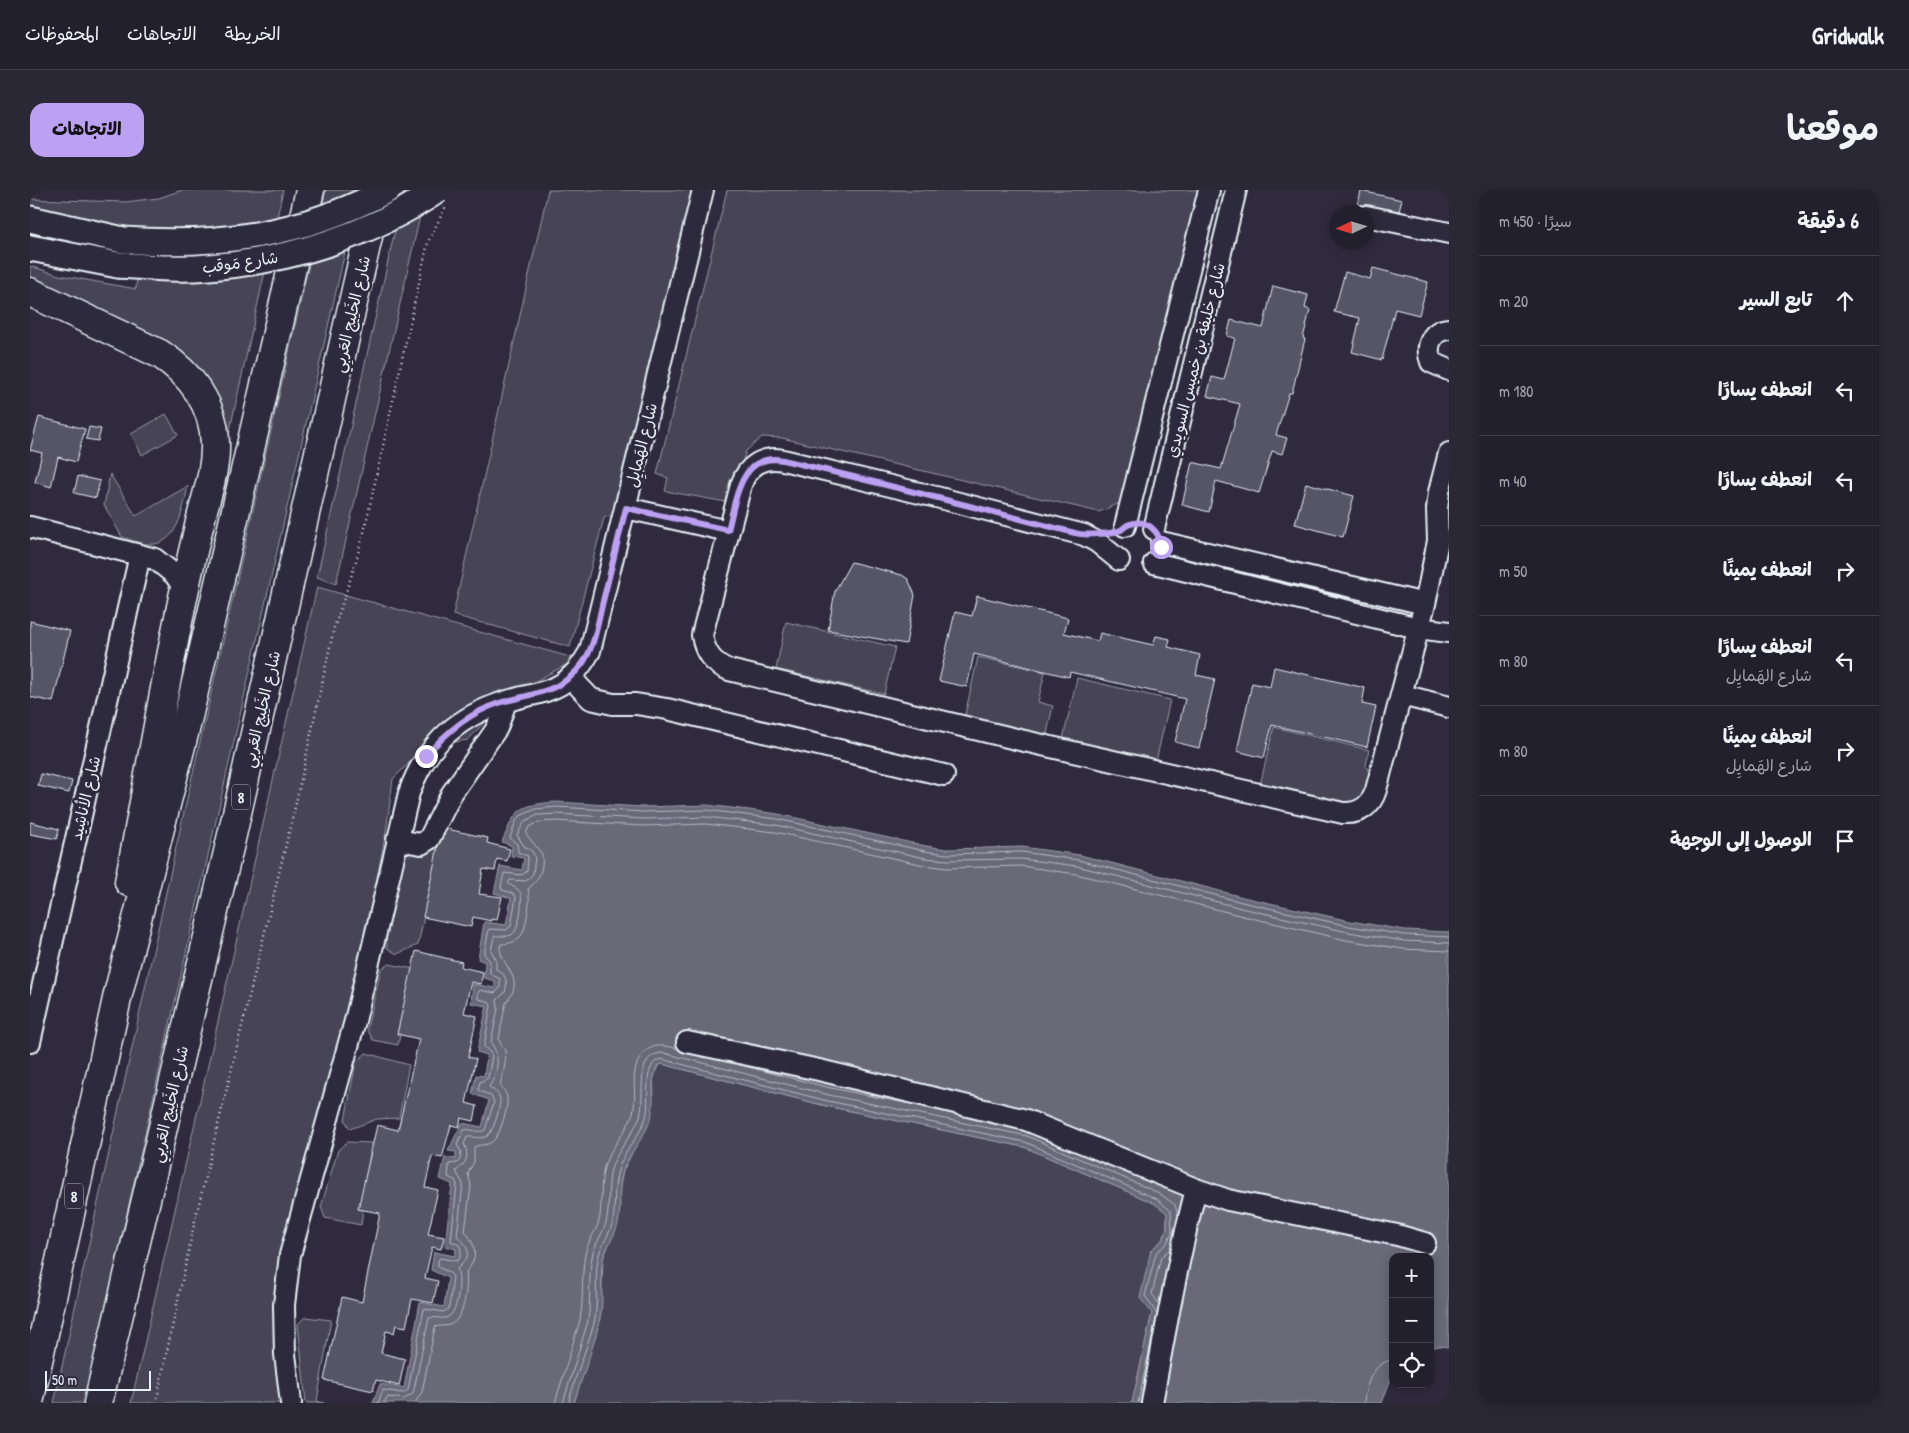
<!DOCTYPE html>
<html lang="ar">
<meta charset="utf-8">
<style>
:root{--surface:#23202e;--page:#2b2836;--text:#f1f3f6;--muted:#a3a3aa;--line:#403e4a;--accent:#bca0f2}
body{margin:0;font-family:"Patrick Hand","Playpen Sans Arabic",sans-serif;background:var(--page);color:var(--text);direction:rtl}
.controls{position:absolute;right:15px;bottom:15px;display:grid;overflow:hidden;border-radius:10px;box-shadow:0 2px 12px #0003}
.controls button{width:45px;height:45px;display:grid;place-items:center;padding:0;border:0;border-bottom:1px solid var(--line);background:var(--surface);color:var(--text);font:25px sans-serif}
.compass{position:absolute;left:1299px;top:15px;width:45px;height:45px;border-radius:50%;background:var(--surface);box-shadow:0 2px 12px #0003;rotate:266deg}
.scale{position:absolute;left:15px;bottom:12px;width:106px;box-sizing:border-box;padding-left:5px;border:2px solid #e8f1f8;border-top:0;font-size:14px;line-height:18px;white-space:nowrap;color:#e8f1f8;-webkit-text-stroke:4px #2f2a3d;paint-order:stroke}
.stop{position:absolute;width:15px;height:15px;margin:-11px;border:4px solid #bca0f2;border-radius:50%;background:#fff}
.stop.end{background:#bca0f2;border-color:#fff;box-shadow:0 1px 5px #0008}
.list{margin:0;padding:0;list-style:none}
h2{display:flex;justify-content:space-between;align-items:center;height:65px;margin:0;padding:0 20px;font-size:21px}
h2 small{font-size:16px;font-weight:400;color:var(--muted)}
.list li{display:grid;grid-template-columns:32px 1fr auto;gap:15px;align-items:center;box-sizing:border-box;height:90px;padding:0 20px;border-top:1px solid var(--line)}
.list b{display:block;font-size:19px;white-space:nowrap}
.list p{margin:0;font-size:16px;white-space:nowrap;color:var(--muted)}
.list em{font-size:16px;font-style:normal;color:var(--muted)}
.icon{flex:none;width:28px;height:28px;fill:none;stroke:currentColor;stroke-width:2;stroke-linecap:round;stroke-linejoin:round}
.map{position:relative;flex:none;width:1419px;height:1213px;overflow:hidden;direction:ltr;border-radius:15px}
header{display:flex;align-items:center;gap:30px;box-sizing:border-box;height:70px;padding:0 25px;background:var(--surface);border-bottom:1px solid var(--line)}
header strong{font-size:24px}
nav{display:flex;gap:28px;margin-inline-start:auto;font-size:18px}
.intro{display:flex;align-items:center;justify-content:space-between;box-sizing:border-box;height:120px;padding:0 30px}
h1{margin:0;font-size:35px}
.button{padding:12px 22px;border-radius:15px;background:var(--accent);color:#111;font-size:18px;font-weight:700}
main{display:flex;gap:30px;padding:0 30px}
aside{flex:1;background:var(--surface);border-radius:15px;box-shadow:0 2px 12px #0003}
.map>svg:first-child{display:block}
.green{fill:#464455;stroke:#979aa6}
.water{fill:#696978;stroke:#9c9fab}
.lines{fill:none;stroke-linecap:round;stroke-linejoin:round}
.shore{stroke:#b5bbc5;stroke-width:1}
.building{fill:#575565;stroke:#e8f1f8}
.minor-casing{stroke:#e8f1f8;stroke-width:24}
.major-casing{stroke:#e8f1f8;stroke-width:29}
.highway-casing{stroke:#e8f1f8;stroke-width:31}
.path{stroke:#e8f1f8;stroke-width:2.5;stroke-dasharray:1 4;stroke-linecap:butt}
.minor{stroke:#2f2a3d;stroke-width:20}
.major{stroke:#2f2a3d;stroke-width:25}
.highway{stroke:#2f2a3d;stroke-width:28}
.major-bridge-casing{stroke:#e8f1f8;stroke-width:29;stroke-linecap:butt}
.major-bridge{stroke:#2f2a3d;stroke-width:25}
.route{stroke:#bca0f2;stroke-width:6}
.labels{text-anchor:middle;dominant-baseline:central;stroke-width:5;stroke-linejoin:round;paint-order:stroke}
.shield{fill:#2f2a3d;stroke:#b0b5c0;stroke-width:1}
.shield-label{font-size:15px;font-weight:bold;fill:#e8f1f8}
.street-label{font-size:16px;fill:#e8f1f8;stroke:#2f2a3d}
</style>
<header>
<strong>Gridwalk</strong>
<nav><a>الخريطة</a><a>الاتجاهات</a><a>المحفوظات</a></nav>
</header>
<div class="intro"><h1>موقعنا</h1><a class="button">الاتجاهات</a></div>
<main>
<aside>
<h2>6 دقيقة<small>سيرًا · 450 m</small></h2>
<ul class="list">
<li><svg class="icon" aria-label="ahead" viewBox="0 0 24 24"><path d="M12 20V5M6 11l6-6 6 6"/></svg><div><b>تابع السير</b></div><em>20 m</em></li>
<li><svg class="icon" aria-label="left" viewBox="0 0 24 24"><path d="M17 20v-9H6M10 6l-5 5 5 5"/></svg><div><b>انعطف يسارًا</b></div><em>180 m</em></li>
<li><svg class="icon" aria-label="left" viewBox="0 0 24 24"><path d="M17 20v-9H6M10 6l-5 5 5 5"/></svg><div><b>انعطف يسارًا</b></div><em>40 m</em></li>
<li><svg class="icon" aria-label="right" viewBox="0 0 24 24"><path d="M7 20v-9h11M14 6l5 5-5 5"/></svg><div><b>انعطف يمينًا</b></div><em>50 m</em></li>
<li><svg class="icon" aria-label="left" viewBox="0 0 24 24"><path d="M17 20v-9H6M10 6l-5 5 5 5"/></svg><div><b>انعطف يسارًا</b><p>شارع الهَمايِل</p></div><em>80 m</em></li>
<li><svg class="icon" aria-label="right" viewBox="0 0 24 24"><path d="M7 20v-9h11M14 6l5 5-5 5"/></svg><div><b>انعطف يمينًا</b><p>شارع الهَمايِل</p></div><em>80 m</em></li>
<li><svg class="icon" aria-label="arrive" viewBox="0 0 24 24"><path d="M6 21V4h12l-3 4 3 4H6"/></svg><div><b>الوصول إلى الوجهة</b></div></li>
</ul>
</aside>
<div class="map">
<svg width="1419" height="1213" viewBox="0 0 1419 1213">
<rect width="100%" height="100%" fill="#2f2a3d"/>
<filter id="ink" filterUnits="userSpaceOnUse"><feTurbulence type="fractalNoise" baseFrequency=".02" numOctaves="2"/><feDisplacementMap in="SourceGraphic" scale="10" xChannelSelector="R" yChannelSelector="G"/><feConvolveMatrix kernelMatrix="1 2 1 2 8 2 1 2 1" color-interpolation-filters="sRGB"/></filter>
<g filter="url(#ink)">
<!-- green -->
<path class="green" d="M152,0H253L197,253L177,197L0,94V76L29,85L106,99L110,45L0,21V9L95,12L129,8Z
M296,0H329L54,1213H24L144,666Z
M374,0H396L306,394L287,387Z
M518,0H666L591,322L574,328L540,457L423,425Z
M697,0H1170L1102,291L1090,313L1069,322L752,248L732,247L716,261L704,297L696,312L635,301L638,288L627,284Z
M136,224L148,245L112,265L101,244Z
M80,284L106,326L158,296C153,318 148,357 118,354C110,354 100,349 92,347L74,315Z
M287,397L547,469L481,504L438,550L396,556L363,589L356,642L340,724L318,820L251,1081L258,1213H101Z
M756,432L865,457L854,504L746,479Z
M948,467L1015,482L1008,512L1023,516L1016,548L934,529Z
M1047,488L1140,510L1126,571L1033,549Z
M1244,537L1339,560L1336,576L1341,587L1340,601L1324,618L1230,595Z
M383,654L408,660L388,755L367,764L357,758L356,750L376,660Z
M359,774L384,779L368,855L343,850L337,839L351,779Z
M336,863L379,875L369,928L347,929L320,939L315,930L326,872Z
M632,874L796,916L994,957L1124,1013L1137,1023C1137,1043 1137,1047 1121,1060L1122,1123L1102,1213H544L569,1134L571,1119L573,1069L588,1032L590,1018L589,1001L593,981L601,965L624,903L623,890L628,876Z
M317,952L341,953L331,1035L295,1028L291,1017L308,960Z
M275,1127L301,1130L287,1211L294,1213H276L268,1134Z"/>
<!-- water -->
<path class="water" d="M526,612L613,617L676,615L719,620L748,624L896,656L917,659L992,657L1050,665L1217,708L1320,731L1375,740L1419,742V1157L1410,1156L1400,1158V1067H1363V1183L1352,1213H1102L1122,1123L1110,1108L1121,1060L1133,1050L1137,1040V1023L1124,1013L994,957L796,916L632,874L627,876C619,891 626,910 621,928C615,948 599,962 593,981C587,998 592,1016 588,1034C585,1046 576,1057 573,1069C569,1086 574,1105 571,1122C566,1153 553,1183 544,1213H343L350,1194L374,1198L390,1112L414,1117L418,1088L401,1080L404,1062L425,1066L426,1059L415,1056L422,994L410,989L415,967L426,969V962L418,961L432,933L452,937L459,910L442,904L446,885L454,886L457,865L447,862L457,816L441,813L443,794L465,798V791L454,788L455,772L448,769L454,732L476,735L481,708L464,703L470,676L492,680L494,668L481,666L482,656L472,652C486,618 489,615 526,612Z"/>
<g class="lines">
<!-- shore -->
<path class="shore" d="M706,874L801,898L900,918
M1129,1114L1122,1104L1131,1067L1140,1059
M348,1213L353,1200L373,1203L378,1200L394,1119L414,1122L419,1118L423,1087L420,1083L408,1077V1070L410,1068L427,1071C432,1067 432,1059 429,1055L421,1051L427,994L425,990L418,987L419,974L427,973L430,970L431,961L427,955L434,940C441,938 448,944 455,940L464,912L461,906L448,900L450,892L458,888L462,866L460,862L454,857L461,815L458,811L448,809V803L450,800L465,803L470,798V789L460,784V771L454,764L459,739L476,740L481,736L486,707L483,703L472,700L471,697L474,683L492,685L497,681L498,666L488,662L487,654L480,648L486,631L490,626L506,619L526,617L613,622L676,620L747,629L895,661L917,664L992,662L1048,670L1216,713L1319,736L1374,745L1419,747
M354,1213L357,1207L374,1209L383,1204L399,1128C405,1126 412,1130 418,1127C429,1122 431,1088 427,1079C441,1067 441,1057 427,1046L433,994L426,981C436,974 440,966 434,954L437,947C443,946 451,950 457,946C463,943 471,916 470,909C469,903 463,900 459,897C468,883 471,866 461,853L468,818L467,810L475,802C478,791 476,784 466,779V769L461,761L464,746C470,745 477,748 483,744C489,739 494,708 490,702C487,697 481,697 478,693L480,690L496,691L503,684L505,667L502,661L494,656L487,645L495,631L508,625L526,624L613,629L676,627L746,635L895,668L917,670L991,669L1047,676L1215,719L1318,742L1374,751L1419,753
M385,1213L392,1202L405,1137C410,1135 416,1137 421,1134C435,1128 438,1095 436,1082C449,1067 446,1055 435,1041L441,996L438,983L444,972V957C449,954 456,956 462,952C470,946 478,918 477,909C477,903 473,899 470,895C473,885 477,870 475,861C474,857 470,854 469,850C469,847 475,815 476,813C481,805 485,801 484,792C483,780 466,765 471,754C491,753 494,745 497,726C499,717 500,708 498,699C509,690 514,679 512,664L496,644L498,638L502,635L509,632L526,631L613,636L676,634L745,642L894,675L917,678L991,676L1046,684L1213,726L1316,750L1373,759L1419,761
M525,1213L550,1130C554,1108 551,1084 555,1065C557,1051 568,1040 570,1026C572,1009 570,993 574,977C580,957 597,942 603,923C608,903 598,881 613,864C623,852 637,856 649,859
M533,1213L558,1131C561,1110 558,1088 562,1067C564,1054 575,1042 577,1028C580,1012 577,997 581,979C587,960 603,945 610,926C616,907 603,862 634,863L799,905L997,946L1129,1003L1145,1015L1148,1025
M539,1213C540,1204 544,1196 546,1187C552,1169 559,1151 564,1133C569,1112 564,1090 568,1069C570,1055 581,1044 583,1030C586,1013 583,997 588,981C593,961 610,947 616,927C621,910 611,874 631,869L798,911L995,952L1127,1009L1141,1021L1142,1042L1137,1053L1126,1063L1115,1106L1127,1124L1108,1213
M1334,1213C1335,1196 1343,1171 1363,1170"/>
</g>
<!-- building -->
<path class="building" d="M1331,1L1372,10L1369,21L1328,14Z
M1343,78L1398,92L1389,125L1365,119L1352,170L1322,162L1330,128L1304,122L1315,82L1340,89Z
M1243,96L1278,105L1275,118L1280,120L1273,148L1275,149L1262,203H1259L1246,245L1257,248L1252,264L1242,261L1229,303L1186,291L1179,322L1152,315L1162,272L1191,279L1210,214L1177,206L1182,187L1194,190L1205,148L1197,146L1201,130L1233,138Z
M9,227L55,239L46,272L28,267L21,297L5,292L12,263L0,260Z
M59,237L71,239L68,251L56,249Z
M48,286L70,291L66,308L44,303Z
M1276,293L1324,306L1313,347L1265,334Z
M821,372L872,385L878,389L885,405L876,454L798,440L805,401Z
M947,406L1038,428L1034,443L1068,451L1070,443L1123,455L1126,446L1140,449L1138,457L1170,465L1166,485L1185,489L1169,558L1145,552L1155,509L1040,482L1039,487L944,464L937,497L909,491L925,422L942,426Z
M0,431L40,441L23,512L0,507Z
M1244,477L1335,498L1332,514L1346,517L1337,557L1242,535L1234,568L1207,561L1222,493L1240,497Z
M11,584L42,591L39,603L8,596Z
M0,632L29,639L27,649L0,644Z
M417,639L458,648L457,653L480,659L477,671L467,669L465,681L453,679L449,704L472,707L467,730L461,729V731L443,727L441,737L393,727L408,656Z
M386,761L432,772L431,777L453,782L451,794L441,792L434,823L447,826L438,867L446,869L436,913L447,916L444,931L431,928L429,937L421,935L412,968L402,966L395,997L408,1000L398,1044L414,1047L411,1059L402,1057L395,1088L408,1091L403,1113L382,1109L376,1137L366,1135L364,1143L356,1141L351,1163L375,1169L369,1196L346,1190L343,1201L294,1190L312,1107L332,1112L350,1023L328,1019L347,935L368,940L389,849L367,844Z"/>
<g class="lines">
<!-- minor casing -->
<g class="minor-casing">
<path id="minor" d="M1336,26L1419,43
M1419,139C1401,140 1395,157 1401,172L1419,180
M596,318L698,341
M1095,336L1179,0
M0,337L125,369L145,385L155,400
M1124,339L1206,0
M1089,370L1067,352L1054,345L906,307L753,270C733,266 718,275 711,295L672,445C675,463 682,473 699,480L990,550L1313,623C1330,624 1341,616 1346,600L1395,414L1131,352
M1124,373L1388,438L1419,442
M1395,414L1408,351L1407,319L1409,302L1419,263
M540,487L561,509L583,514H606L637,519L914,585
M1372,505L1419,517
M367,650L391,654L399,649L422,603L467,538L476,512
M0,852L110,365
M657,852L789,880L996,930L1166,999L1198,1010L1367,1045L1395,1053
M261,1213L255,1164L254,1115L260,1065L325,831L379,603C395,558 423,530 468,514C511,499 534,508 560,461L673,0
M1122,1213C1135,1141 1148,1070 1166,999"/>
</g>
<!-- major casing -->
<g class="major-casing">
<path id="major" d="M0,29L93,50
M0,58L88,75"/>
</g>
<!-- highway casing -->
<g class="highway-casing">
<path id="highway" d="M0,102L130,164C161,184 184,215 185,253C186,277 178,301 172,324C166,348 160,373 155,398C134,495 118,594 99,692
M0,1208L88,804L156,536L280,0
M68,1213L202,645L345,16"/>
</g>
<!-- path -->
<path class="path" d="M126,1213L165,1030L265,617L304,438L324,378L334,342L398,52L415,18"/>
<!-- minor -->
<use href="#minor" class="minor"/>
<!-- major -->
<use href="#major" class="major"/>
<!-- highway -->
<use href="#highway" class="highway"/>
<!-- major-bridge casing -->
<g class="major-bridge-casing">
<path id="major-bridge" d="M93,50C186,57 273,45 357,0
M88,75C118,77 149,80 179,77C260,71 340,45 408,0"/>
</g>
<!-- major-bridge -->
<use href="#major-bridge" class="major-bridge"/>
</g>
</g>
<g class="lines" filter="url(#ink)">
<!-- route -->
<path class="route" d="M396,566C416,542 439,523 469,513C502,503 531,504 553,473C565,455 568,432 573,411C581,380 588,349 596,318L698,340C706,310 710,262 753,270C851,293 948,318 1045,343C1055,346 1081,344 1091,340C1094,338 1096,335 1100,334C1117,328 1130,342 1131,357"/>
</g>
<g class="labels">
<!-- shield labels -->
<g class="shield">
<rect x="202" y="594.5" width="18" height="25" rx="4"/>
<rect x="35" y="993.5" width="18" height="25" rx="4"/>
</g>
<g class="shield-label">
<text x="211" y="607">8</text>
<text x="44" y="1006">8</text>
</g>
<!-- street labels -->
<g class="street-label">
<text transform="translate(210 72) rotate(-8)">شارع مَوقب</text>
<text transform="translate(321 124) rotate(-77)">شارع الخَلِيج العَربِي</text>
<text transform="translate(1165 170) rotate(-76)">شارع خليفة بن خميس السويدي</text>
<text transform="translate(611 255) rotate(-76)">شارع الهَمايِل</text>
<text transform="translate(231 519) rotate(-77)">شارع الخَلِيج العَربِي</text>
<text transform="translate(55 608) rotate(-77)">شارع الأناشِيد</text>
<text transform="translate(139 914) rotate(-77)">شارع الخَلِيج العَربِي</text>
</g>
</g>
</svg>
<div class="controls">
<button>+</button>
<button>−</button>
<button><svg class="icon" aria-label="locate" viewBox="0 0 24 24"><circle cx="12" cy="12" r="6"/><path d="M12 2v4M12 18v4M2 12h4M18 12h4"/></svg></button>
</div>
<svg class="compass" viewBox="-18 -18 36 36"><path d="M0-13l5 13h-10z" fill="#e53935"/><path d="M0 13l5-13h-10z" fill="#a3a3aa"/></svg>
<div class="scale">50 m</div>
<div class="stop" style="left:1131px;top:357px"></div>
<div class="stop end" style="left:396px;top:566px"></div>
</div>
</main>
